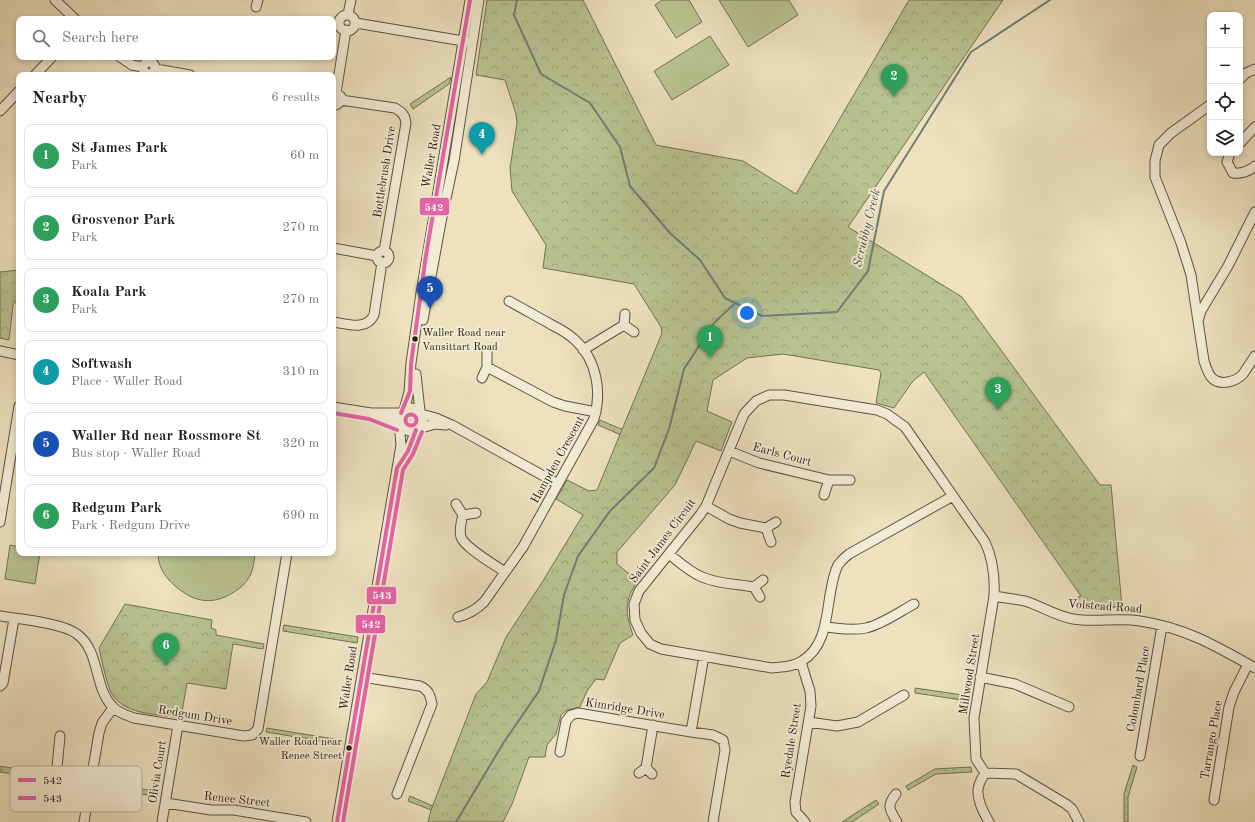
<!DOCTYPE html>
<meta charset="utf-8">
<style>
:root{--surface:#fff;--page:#f2f2f2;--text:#222;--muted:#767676;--line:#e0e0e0;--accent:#0f766e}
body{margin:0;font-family:"Old Standard TT",serif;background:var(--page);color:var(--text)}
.controls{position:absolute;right:12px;top:12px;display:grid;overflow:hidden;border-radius:8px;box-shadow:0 2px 6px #0003}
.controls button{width:36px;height:36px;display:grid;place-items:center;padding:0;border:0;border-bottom:1px solid var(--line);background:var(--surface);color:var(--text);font:20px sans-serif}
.you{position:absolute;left:747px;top:313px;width:14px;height:14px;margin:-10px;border:3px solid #fff;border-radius:50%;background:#1a73e8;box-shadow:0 0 0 6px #1a73e833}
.badge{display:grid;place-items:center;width:26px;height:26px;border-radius:50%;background:var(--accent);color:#fff;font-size:13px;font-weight:700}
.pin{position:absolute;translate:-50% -33px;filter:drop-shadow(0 1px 2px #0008)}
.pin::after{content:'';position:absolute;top:21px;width:14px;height:12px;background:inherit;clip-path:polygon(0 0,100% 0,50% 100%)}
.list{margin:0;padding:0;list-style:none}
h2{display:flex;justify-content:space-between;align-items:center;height:52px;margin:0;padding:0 16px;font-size:17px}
h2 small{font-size:13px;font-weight:400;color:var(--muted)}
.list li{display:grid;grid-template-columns:26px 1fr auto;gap:12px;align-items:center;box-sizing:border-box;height:64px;margin:0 8px 8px;padding:0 8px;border:1px solid var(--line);border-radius:8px}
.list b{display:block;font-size:15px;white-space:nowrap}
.list p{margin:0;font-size:13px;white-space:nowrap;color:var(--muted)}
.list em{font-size:13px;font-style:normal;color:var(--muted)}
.icon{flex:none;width:22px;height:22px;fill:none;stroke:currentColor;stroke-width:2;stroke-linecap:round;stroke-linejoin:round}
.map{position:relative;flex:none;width:1255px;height:822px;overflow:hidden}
.search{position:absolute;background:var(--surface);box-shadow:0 2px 6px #0003;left:16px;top:16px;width:320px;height:44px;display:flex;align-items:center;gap:10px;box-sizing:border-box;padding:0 14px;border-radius:8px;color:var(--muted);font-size:15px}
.panel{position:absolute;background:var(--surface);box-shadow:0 2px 6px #0003;left:16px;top:72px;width:320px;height:484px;border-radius:8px}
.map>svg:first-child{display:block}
.grass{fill:url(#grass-dots);stroke:#737255}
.forest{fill:url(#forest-crowns);stroke:#737255}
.garden{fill:#b8c391;stroke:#737255}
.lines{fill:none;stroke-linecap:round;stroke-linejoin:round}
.stream{stroke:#6e7f76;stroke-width:2}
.minor-casing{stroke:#5e5142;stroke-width:11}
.minor{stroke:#f3ecd5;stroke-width:9}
.bus-1-casing{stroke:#f3ecd5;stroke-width:7}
.bus-2-casing{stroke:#f3ecd5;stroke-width:7}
.bus-1{stroke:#e463a4;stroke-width:4}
.bus-2{stroke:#e463a4;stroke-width:4}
.bus-dot{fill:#2e2119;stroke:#f3ecd5;stroke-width:1.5}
.labels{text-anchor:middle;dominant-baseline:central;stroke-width:3.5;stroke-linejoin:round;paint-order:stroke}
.bus-label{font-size:11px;fill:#2e2119;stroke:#f3ecd5;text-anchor:start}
.street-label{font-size:12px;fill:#2e2119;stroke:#f3ecd5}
.water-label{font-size:13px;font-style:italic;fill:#4e5048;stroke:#f3ecd5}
.key{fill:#f3ecd5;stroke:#b8af9d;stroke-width:1}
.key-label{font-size:11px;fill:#2e2119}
.line-badge{stroke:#f3ecd5;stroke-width:1.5}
.badge-label{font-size:11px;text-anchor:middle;font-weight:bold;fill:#fff}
</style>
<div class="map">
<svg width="1255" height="822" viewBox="0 0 1255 822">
<defs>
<pattern id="grass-dots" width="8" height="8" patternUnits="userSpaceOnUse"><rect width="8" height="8" fill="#b8c391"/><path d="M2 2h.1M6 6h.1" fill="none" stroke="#9ea77c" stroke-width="1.8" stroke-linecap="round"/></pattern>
<pattern id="forest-crowns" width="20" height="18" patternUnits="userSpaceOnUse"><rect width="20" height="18" fill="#b8c391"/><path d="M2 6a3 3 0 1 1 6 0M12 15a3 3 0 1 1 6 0" fill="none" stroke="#9ea77c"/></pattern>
</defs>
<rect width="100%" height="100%" fill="#ede1be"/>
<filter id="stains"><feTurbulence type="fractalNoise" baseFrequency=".005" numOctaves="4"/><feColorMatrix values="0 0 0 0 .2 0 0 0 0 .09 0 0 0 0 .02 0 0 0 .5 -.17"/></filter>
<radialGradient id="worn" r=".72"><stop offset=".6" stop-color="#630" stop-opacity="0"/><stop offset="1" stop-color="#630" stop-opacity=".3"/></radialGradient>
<!-- grass -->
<path class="grass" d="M451,77L449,84L413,109L410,104Z
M600,420L621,429L624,428L620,436L619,434L598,425Z
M284,625L358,637L357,643L283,631Z
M915,688L970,696L969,701L915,693Z
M267,728L340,740L339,744L266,732Z
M1133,765L1137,767L1128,797V822H1124V794Z
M0,766L51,775L50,780L0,772Z
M971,767L972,772L936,774L908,790L906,786L935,769Z
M99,784L125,786L159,792L158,797L124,791L98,789Z
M410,796L433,806L431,810L408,801Z
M876,800L879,804L852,822H842Z"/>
<!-- forest -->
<path class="forest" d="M487,0H583L656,145L743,161L796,194L909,0H1003L848,227L962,297L1100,485H1111L1122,607L1077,608L1079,596H1081L924,372L913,381L894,408L876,403L881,373L879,370L783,354L747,358L713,380L707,411L732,422L721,451L696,441L675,485L617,552V564L638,581C624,600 625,613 633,635L620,643L604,680L596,679L587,691L580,707L567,710L561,715L556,734L547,745L545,757H529L512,804L503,822H428L431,810L476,694L487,682L506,637L541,584L583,515L556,499L567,480L589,491L597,490L662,333L661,327L634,284L543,268L546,245L512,191L510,168L517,123L516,114L505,80L476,75Z
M19,270V298L13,305L9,340L0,338V272Z
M125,604L212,620L211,628L216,630V635L264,644L263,649L233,644L226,689L187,683L181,718C157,714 120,715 110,690C105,677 102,662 99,648Z"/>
<!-- garden -->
<path class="garden" d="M662,0H689L702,22L676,38L655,5Z
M719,0H789L798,15L748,47Z
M710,36L729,65L672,100L654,71Z
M10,545L19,547V553H40L35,584L5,579Z
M158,553H255C254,562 253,572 248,579C244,586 236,591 229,595C208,606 191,600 174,585C164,576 158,566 158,553Z"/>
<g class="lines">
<!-- stream -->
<path class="stream" d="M517,0L514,15L541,74L590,103L620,147L630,186L670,233L700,260L725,298L762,316L837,312L868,271L884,191L971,52L1050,0
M456,822L504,742L539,691L556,640L564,595L578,556L610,511L654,468L669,429L684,369L714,323L735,303"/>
<!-- minor casing -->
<g class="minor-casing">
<path id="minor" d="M55,0L75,19
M256,7L258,0
M348,14L351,0
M339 23a8 8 0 1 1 16 0a8 8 0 1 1-16 0Z
M356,23L469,42
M120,57L132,65L143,67
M143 68a6 6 0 1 1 12 0a6 6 0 1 1-12 0Z
M156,69L190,75
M35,75L52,57
M1240,79L1246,73L1255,69
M336,93L346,30
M341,100L395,108C402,112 405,115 406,123L384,251
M333,105H336L340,102L341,97L339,95
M1210,105L1171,133L1159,145L1155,161V177L1181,243L1191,275L1204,361C1206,367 1208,374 1212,378C1220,386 1236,382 1243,374C1247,368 1251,362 1255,356
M0,111L19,91
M1240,143L1255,127
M1230,153L1227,162L1233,173C1242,174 1248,172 1255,166
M333,248L377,256
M377 257a6 6 0 1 1 12 0a6 6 0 1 1-12 0Z
M625,314L624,325L634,332
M423,320L442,217L454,161L479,0
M1198,321L1201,311L1228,266L1255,212
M333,322C348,324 366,331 374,315L382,262
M583,350L624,325
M0,351L19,355
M487,367L553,402L565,406L596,412
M416,374L420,411
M482,378L487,367V352
M333,407L371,413H401
M404,410C414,405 423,411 423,422L418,429L412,432L409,431L402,428L399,424V418L401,413L404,410L409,392L411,363L421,293L470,0
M421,414L436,418L452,425L558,484
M376,415L399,424
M418,429L435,424L446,425
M729,451L759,463L829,480
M400,463L408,451L416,430
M824,495L829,480H850
M953,496L849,554C845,557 841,561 838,565C833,575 832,585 830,595C826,619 825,647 802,661C793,667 781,667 772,668L661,649L650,644L641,633L635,620L634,604L639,591L700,515L706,506L744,414L756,401L769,395H784L877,410L887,414L905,427L985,542C993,559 995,577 994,596L974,718L976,759L985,773C983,777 980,781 979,785C975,796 983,812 989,822
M456,504L463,515L476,513
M706,506L729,519L740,523L766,528
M463,515C461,522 459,530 461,537C465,548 495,565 505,572
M0,522L19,406
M771,542L766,528L776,522
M669,554C679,562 690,572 702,577C718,584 737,584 754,587
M994,596C1004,598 1015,599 1025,601C1041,606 1056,616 1073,619C1095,623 1118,617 1140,621C1186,628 1216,646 1255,668
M760,597L754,587L763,580
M0,616C19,619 63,623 77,634C101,652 93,687 113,707C118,713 127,715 134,718L244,736L252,735L258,729L287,553
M458,617C469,614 476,610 484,602L523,547L594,419C602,392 597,360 575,340C569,334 560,329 552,325C538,317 523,309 509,301
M825,627C838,628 853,631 866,628C883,624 899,612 914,604
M704,656L691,732L713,735L723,740L725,750L713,822
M801,662L810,691L811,706L795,802L796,812L805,822
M362,677L420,686C429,690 430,695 432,704L397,794
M980,677L1015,684L1069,707
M0,686L3,683L14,619
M809,722L837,726L858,722L904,695
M560,752L566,721L571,715L578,713L691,732
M1140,756L1162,626
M646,768L653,725
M639,773L646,768L652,774
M985,773L1016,774L1066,804L1072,809L1079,822
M57,779L90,784
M55,788L60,736
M896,794C886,806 890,810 897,822
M1214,800L1229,707L1234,692L1248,664
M166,803L211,810H234L306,822
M84,822L99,733L102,723L113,708
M162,822L178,725
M337,822L401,445L400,434L402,428"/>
</g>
<!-- minor -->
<use href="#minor" class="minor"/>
<!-- bus-1 casing -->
<g class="bus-1-casing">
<path id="bus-1" d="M401,413L410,391L411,364L426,255L470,0
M337,822L397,468L408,451L416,430"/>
</g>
<!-- bus-2 casing -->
<g class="bus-2-casing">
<path id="bus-2" d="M333,413L369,419L397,430
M405.5 420a5.5 5.5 0 1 1 11 0a5.5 5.5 0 1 1-11 0Z
M343,822L403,470L413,454L422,432"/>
</g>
<!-- bus-1 -->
<use href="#bus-1" class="bus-1"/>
<!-- bus-2 -->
<use href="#bus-2" class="bus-2"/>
</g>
<!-- markers -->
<g class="bus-dot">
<circle cx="415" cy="339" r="3.5"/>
<circle cx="349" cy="748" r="3.5"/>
</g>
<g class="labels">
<!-- bus labels -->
<g class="bus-label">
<text x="422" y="333">Waller Road near<tspan x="422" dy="14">Vansittart Road</tspan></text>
<text x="342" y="742" text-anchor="end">Waller Road near<tspan x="342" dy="14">Renee Street</tspan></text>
</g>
<!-- street labels -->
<g class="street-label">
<text transform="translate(432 156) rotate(-80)">Waller Road</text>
<text transform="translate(385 172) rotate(-81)">Bottlebrush Drive</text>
<text transform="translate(782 455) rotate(15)">Earls Court</text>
<text transform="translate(558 460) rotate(-61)">Hampden Crescent</text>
<text transform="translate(663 541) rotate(-53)">Saint James Circuit</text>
<text transform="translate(1105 607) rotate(4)">Volstead Road</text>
<text transform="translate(970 674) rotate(-81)">Millwood Street</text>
<text transform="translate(349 678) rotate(-81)">Waller Road</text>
<text transform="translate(1139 689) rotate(-80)">Colombard Place</text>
<text transform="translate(625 709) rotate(9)">Kimridge Drive</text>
<text transform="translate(195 716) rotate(9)">Redgum Drive</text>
<text transform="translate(1212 740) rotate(-80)">Tarrango Place</text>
<text transform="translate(792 741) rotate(-81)">Ryedale Street</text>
<text transform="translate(158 772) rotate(-81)">Olivia Court</text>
<text transform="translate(237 800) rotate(6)">Renee Street</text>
</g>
<!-- water labels -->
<g class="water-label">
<text transform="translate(867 228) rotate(-76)">Scrubby Creek</text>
</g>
</g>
<!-- legend -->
<rect x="10" y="766" width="132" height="46" rx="6" class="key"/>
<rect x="18" y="778" width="18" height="4" fill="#e463a4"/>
<rect x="18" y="796" width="18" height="4" fill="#e463a4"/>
<g class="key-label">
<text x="43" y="784">542</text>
<text x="43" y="802">543</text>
</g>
<g class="line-badge">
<rect x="419" y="197" width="31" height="19" rx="4" fill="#e463a4"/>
<rect x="366" y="586" width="31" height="19" rx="4" fill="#e463a4"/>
<rect x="355" y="614" width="31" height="20" rx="4" fill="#e463a4"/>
</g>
<g class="badge-label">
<text x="434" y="211">542</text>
<text x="382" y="599">543</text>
<text x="371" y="628">542</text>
</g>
<rect width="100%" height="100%" filter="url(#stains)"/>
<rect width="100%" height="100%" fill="url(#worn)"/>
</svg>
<div class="controls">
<button>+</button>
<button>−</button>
<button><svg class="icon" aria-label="locate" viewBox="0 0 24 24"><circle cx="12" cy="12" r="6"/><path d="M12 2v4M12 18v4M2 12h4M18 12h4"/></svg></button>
<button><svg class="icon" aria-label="layers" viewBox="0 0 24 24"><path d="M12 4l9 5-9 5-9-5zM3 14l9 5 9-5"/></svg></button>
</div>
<div class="you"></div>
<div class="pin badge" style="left:710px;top:358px;background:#2e9e5b">1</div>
<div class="pin badge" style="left:894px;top:97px;background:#2e9e5b">2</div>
<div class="pin badge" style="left:998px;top:410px;background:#2e9e5b">3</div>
<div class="pin badge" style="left:482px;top:155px;background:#0f9aa8">4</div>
<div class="pin badge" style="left:430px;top:309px;background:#1a4fb4">5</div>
<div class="pin badge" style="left:166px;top:666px;background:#2e9e5b">6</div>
<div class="search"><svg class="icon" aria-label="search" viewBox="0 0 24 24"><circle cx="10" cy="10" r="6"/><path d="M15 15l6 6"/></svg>Search here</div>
<section class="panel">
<h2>Nearby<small>6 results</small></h2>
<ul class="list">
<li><span class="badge" style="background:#2e9e5b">1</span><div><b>St James Park</b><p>Park</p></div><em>60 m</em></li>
<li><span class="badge" style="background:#2e9e5b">2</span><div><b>Grosvenor Park</b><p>Park</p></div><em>270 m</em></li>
<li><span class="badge" style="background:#2e9e5b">3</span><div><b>Koala Park</b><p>Park</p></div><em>270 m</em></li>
<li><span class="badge" style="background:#0f9aa8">4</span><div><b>Softwash</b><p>Place · Waller Road</p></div><em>310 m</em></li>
<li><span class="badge" style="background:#1a4fb4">5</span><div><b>Waller Rd near Rossmore St</b><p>Bus stop · Waller Road</p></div><em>320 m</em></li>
<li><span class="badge" style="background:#2e9e5b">6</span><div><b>Redgum Park</b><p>Park · Redgum Drive</p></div><em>690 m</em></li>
</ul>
</section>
</div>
